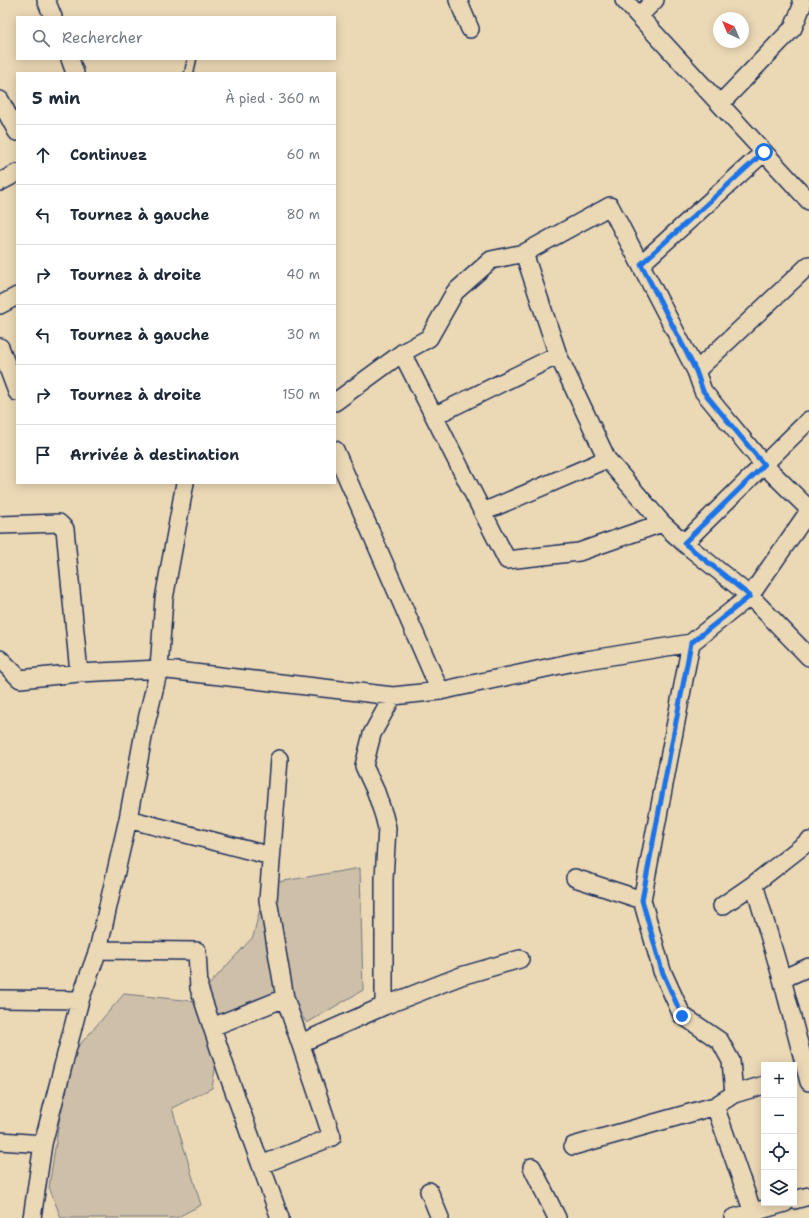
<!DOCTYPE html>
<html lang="fr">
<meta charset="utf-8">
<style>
:root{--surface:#fff;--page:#f6f6f7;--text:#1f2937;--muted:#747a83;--line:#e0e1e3}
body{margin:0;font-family:"Shantell Sans",sans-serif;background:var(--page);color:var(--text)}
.controls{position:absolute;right:12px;bottom:12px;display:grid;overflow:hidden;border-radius:0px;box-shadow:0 2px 10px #0003}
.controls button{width:36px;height:36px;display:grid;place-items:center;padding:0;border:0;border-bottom:1px solid var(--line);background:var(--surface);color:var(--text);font:20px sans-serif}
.compass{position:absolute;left:713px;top:12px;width:36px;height:36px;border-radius:50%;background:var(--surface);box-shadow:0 2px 10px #0003;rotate:316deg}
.stop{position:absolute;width:12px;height:12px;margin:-9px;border:3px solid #1a73e8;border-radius:50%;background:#fff}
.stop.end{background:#1a73e8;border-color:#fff;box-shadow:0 1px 4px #0008}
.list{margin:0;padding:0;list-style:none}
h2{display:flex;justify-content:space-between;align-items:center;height:52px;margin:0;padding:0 16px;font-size:17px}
h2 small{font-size:13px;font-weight:400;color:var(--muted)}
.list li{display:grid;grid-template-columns:26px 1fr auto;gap:12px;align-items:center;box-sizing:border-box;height:60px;padding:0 16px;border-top:1px solid var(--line)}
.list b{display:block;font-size:15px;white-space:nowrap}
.list em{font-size:13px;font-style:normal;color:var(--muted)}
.icon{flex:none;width:22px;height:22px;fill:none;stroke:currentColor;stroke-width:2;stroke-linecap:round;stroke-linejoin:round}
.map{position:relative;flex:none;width:809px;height:1218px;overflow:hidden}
.search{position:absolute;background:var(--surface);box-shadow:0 2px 10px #0003;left:16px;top:16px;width:320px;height:44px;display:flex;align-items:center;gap:10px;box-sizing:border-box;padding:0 14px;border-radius:0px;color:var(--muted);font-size:15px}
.panel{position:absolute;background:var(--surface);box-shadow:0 2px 10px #0003;left:16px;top:72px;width:320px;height:412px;border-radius:0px}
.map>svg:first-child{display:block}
.green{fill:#cdbfa8;stroke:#747783}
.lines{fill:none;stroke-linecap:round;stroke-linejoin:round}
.service-casing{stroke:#1b2f5e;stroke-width:11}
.minor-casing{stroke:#1b2f5e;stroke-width:20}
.service{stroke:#ebd8b5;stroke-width:8}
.minor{stroke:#ebd8b5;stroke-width:17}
.route{stroke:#1a73e8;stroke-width:5}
</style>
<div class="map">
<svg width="809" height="1218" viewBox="0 0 809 1218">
<rect width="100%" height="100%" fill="#ebd8b5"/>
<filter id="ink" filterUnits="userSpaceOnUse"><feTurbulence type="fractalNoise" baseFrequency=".025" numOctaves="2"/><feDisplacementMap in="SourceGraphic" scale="8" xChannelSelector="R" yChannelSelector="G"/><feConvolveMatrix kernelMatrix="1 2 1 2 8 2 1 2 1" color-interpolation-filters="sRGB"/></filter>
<g filter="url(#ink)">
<!-- green -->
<path class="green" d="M360,868L363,990L307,1023L290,1000L224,1012L212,1088L172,1108L201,1205L176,1218H61L49,1187L69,1057L124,994L194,1001L253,937L266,884Z"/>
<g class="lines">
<!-- service casing -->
<g class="service-casing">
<path id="service" d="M189,73L192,59"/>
</g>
<!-- minor casing -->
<g class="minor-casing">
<path id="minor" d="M46,0L53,17
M458,0L470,29
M624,0L809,201
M639,16L655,0
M70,59L75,73
M0,100L17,132
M720,104L793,28L802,6L801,0
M0,182L17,173
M641,264L764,152
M809,265L696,371L703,391L764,465L809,509
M0,305L17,296
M0,347L17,392
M402,353L507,560L579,552L662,523
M696,371L610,206L524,253L558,355L607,459L662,523L684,543L750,596L809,657
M335,402L402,353L429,338L455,292L491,260L524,253
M434,416L558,355
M335,450L440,691
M483,512L607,459
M0,525L59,523L65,529L79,673
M684,543L809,420
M0,659L20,679L79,673L159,669L393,696L440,691L574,662L691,643
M128,819L271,856
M575,878L642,900
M754,884L782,979L809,1082
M722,906L754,884L809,841
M98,950L197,951L199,988L226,1069L280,1218
M782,979L809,967
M0,999L80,1000
M384,1006V879L387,828L384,816L376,792L364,766L372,734L393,696
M212,1027L285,998
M301,1043L384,1006L461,976L520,959
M734,1094L764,1085
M0,1141L43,1144
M573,1146L715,1106
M261,1165L332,1137L285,998L268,900L279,759
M532,1167L557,1218
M429,1191L440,1218
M794,1200L809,1196
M32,1218L43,1144L80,1000L98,950L128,819L144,732L159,669L164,599L185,483
M733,1218L785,1203
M755,1218L715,1106L734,1094L731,1061L720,1041L682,1015L662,971L642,900L691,643L750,596L809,511"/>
</g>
<!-- service -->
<use href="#service" class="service"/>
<!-- minor -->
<use href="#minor" class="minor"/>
</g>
</g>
<g class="lines" filter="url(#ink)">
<!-- route -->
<path class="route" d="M682,1016L662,971L642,900L691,643L750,596L684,543L764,465L703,391L696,371L641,264L764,152"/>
</g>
</svg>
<div class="controls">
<button>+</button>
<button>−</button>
<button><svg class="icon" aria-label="locate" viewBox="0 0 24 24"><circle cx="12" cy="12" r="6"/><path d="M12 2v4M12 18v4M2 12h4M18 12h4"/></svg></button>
<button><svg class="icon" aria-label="layers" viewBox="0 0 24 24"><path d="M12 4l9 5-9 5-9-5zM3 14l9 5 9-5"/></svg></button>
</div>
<svg class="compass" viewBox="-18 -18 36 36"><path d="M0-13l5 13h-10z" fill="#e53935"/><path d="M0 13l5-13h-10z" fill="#747a83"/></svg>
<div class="stop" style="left:764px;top:152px"></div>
<div class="stop end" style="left:682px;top:1016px"></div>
<div class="search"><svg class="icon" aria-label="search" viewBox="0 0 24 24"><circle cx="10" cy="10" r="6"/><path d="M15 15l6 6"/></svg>Rechercher</div>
<section class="panel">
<h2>5 min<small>À pied · 360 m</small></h2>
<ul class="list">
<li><svg class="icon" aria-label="ahead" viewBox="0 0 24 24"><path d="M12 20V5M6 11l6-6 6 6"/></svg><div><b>Continuez</b></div><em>60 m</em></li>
<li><svg class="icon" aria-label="left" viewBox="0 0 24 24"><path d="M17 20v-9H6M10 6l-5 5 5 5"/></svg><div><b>Tournez à gauche</b></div><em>80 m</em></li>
<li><svg class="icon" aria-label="right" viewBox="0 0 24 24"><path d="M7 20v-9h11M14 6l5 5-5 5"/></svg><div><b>Tournez à droite</b></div><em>40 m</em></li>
<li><svg class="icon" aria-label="left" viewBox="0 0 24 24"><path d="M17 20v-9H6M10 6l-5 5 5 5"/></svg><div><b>Tournez à gauche</b></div><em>30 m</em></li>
<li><svg class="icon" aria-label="right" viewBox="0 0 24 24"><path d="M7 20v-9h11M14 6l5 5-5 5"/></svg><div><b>Tournez à droite</b></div><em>150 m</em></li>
<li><svg class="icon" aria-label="arrive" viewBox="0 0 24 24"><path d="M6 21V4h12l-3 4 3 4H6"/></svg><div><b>Arrivée à destination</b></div></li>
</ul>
</section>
</div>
